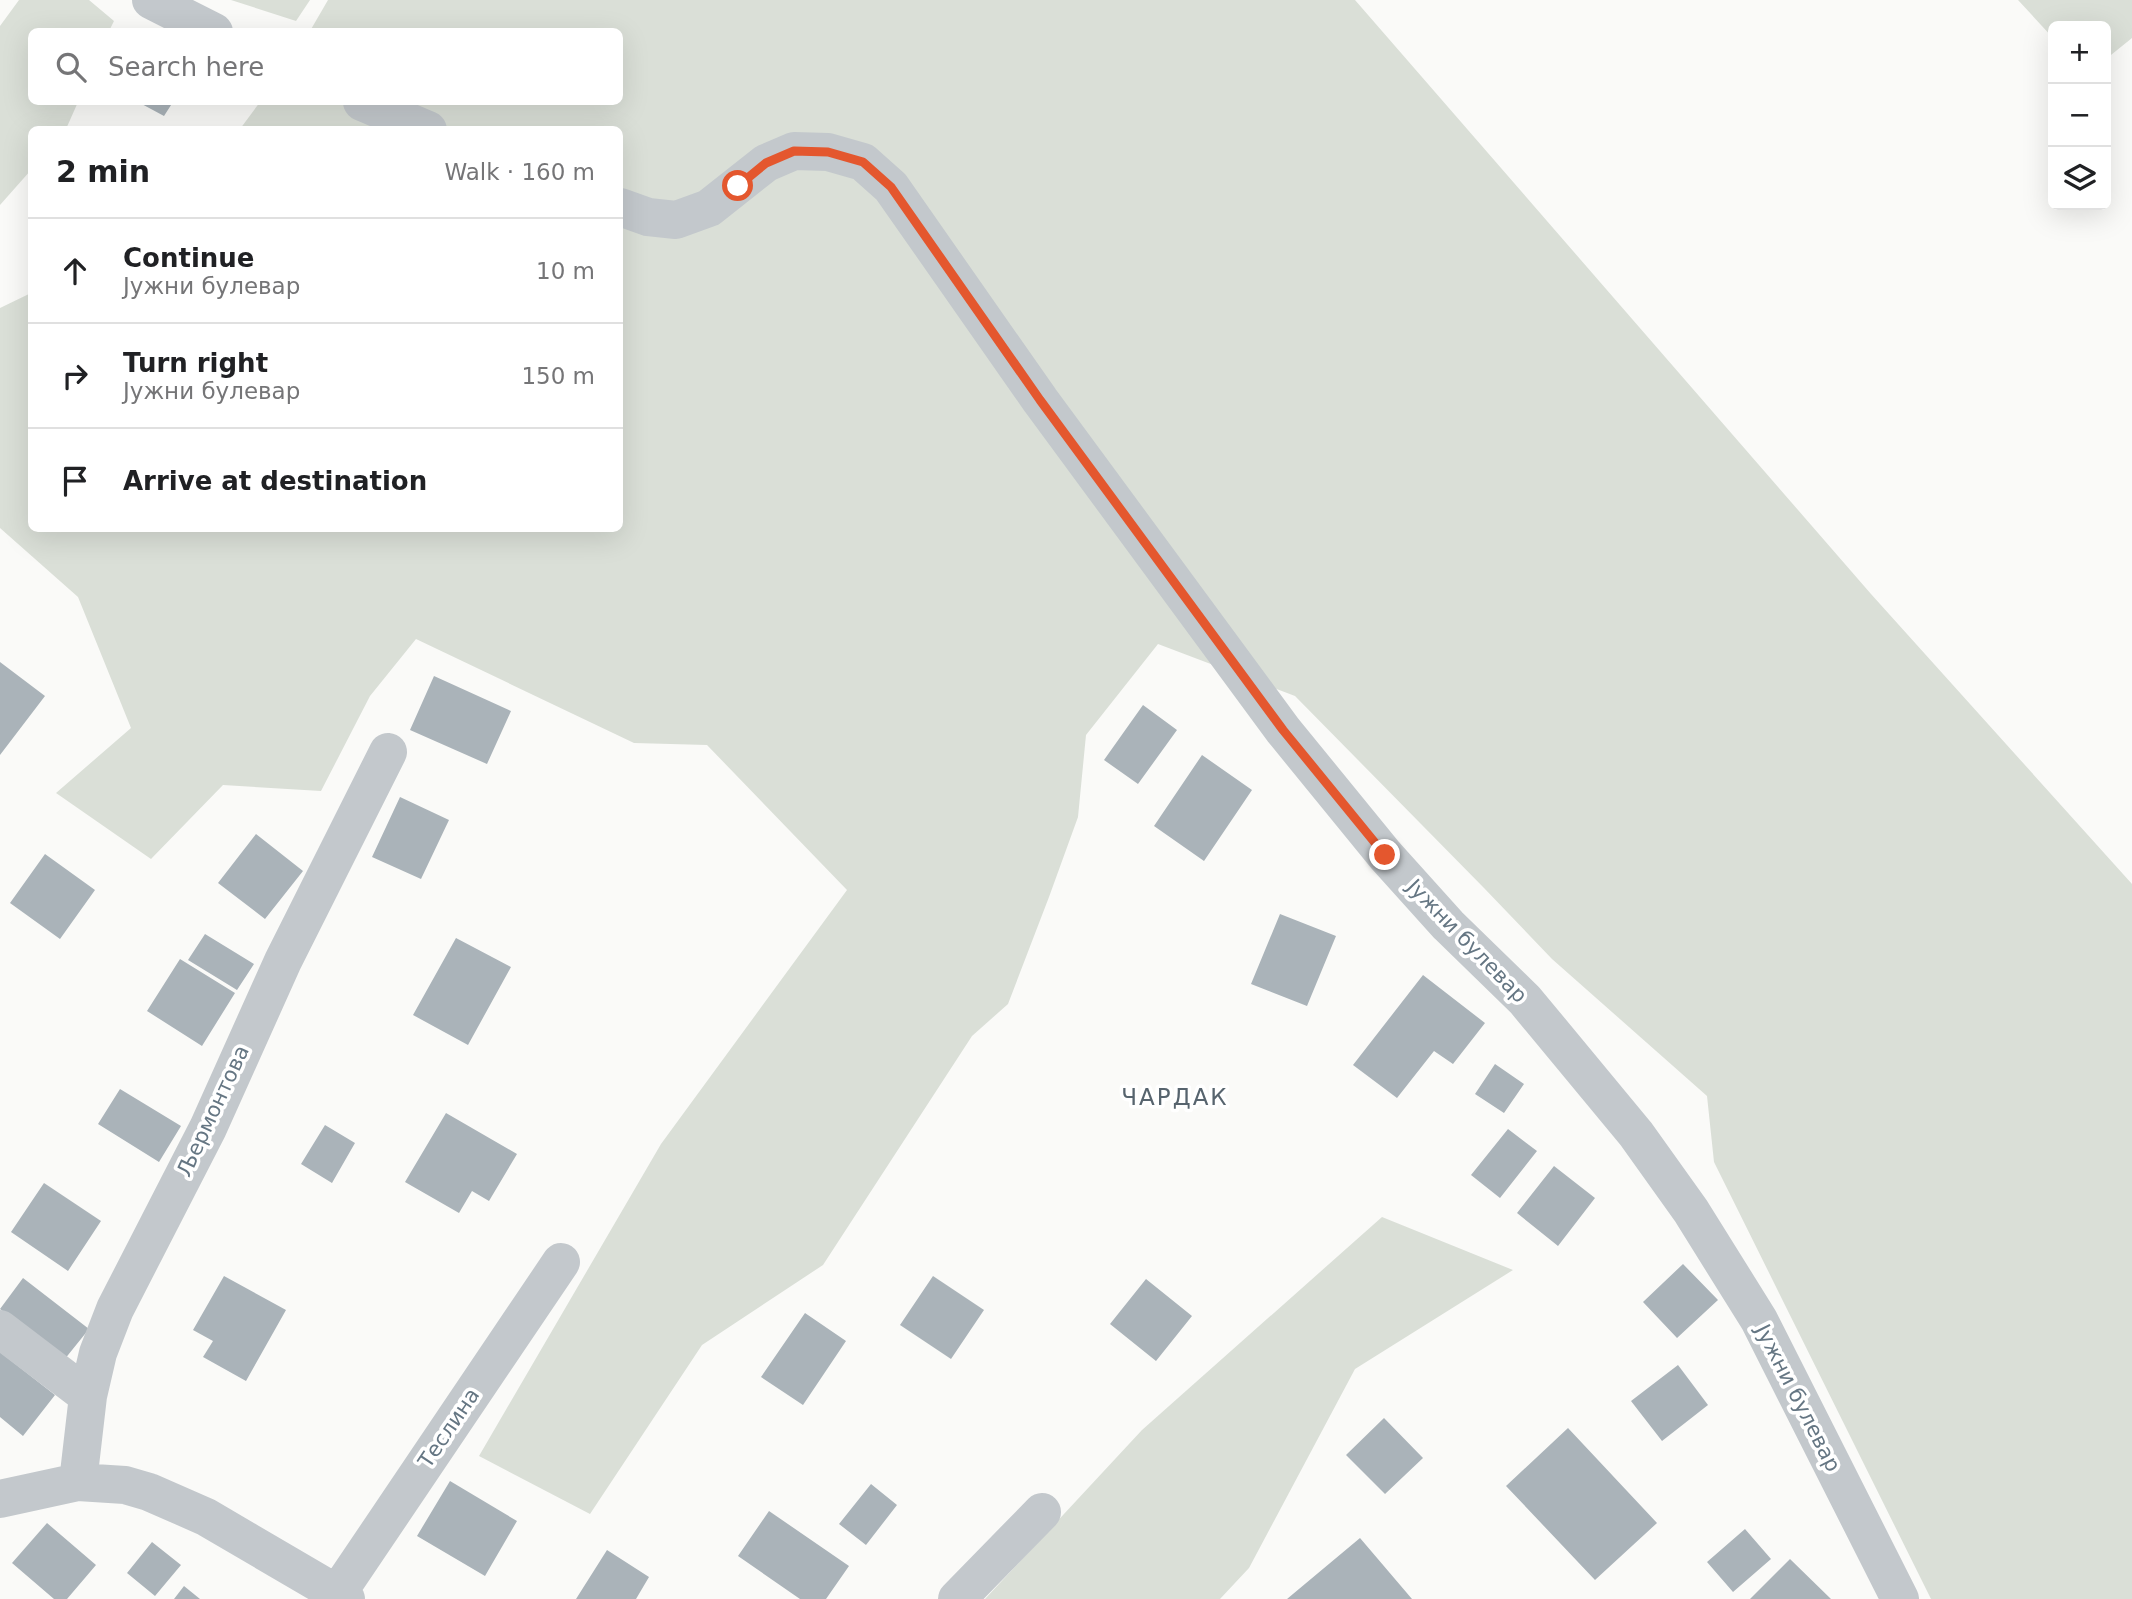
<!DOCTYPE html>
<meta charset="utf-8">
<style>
:root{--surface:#fff;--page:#f2f2f2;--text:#202124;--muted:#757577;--line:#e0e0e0}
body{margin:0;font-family:"DejaVu Sans",sans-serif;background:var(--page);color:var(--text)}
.controls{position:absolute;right:21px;top:21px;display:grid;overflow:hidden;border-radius:10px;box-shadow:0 7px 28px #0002}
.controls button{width:63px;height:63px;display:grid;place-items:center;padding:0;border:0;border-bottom:2px solid var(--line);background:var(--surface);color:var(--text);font:35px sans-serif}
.stop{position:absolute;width:21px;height:21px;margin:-16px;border:5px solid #e4572e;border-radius:50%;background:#fff}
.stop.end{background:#e4572e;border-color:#fff;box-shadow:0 2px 7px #0008}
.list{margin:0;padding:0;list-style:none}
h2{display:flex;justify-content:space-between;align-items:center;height:91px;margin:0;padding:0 28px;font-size:30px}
h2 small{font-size:23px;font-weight:400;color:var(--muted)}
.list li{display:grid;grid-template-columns:46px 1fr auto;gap:21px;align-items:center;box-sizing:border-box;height:105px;padding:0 28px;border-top:2px solid var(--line)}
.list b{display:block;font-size:26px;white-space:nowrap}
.list p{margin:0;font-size:23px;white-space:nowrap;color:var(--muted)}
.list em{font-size:23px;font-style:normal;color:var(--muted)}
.icon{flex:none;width:38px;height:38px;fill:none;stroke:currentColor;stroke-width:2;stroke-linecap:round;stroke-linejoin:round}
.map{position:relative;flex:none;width:2132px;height:1599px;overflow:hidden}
.search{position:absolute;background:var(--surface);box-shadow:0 7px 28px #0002;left:28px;top:28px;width:595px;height:77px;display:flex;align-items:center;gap:18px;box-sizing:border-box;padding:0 24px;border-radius:10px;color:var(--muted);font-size:26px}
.panel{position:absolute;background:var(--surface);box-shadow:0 7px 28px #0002;left:28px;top:126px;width:595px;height:406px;border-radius:10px}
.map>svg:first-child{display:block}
.green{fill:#dadfd7}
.building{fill:#aab3b9}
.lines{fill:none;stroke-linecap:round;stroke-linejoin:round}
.minor{stroke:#c3c8cc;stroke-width:38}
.route{stroke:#e4572e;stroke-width:9}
.labels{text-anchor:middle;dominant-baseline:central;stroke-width:7;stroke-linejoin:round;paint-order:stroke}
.street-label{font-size:21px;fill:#657683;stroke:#fff}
.neighbourhood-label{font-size:23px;letter-spacing:2px;fill:#57646e;stroke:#fff}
</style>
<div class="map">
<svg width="2132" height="1599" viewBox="0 0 2132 1599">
<rect width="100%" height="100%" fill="#fafaf8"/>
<!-- green -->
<path class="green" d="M19,0H89L114,21L109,31L32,32V102H78L66,129L32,130L31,170L0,205V26Z
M231,0H310L296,21Z
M328,0H1355L1871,594L2132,884V1599H1931L1714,1162L1707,1096L1552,959L1484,888L1295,696L1158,644L1086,735L1078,817L1049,897L1008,1004L972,1036L823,1265L702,1345L590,1514L479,1456L661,1144L847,890L707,745L634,743L416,639L370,696L321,791L223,785L151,859L56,793L131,728L78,597L0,528V308L31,293L32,528H620V130L240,129L260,102H620V32L310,31Z
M2018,0H2132V38L2106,59V26H2053V38Z
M1382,1217L1513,1270L1355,1369L1249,1568L1220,1599H985L1142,1430Z"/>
<!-- building -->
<path class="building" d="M138,102H173L164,116Z
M0,662L45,696L0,755Z
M434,676L511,711L487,764L410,730Z
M1143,705L1177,730L1138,784L1104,760Z
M1202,755L1252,790L1204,861L1154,826Z
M400,797L449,820L421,879L372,857Z
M256,834L303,871L265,919L218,883Z
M45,854L95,890L60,939L10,903Z
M1280,914L1336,936L1307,1006L1251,984Z
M205,934L254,964L237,990L188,960Z
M456,938L511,967L468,1045L413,1015Z
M180,959L235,993L202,1046L147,1011Z
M1423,975L1485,1023L1453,1064L1434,1051L1397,1098L1353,1065Z
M1495,1064L1524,1084L1504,1113L1475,1094Z
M120,1089L181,1126L159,1162L98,1124Z
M446,1113L517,1154L489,1201L472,1191L459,1213L405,1182Z
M325,1125L355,1143L332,1183L301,1164Z
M1508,1129L1537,1151L1500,1198L1471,1175Z
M1554,1166L1595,1198L1558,1246L1517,1213Z
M44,1183L101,1221L68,1271L11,1232Z
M1683,1264L1718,1300L1677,1338L1643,1302Z
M224,1276L286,1310L246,1381L203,1357L213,1341L193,1330Z
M933,1276L984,1310L951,1359L900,1325Z
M23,1278L89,1329L64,1360L0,1309Z
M1146,1279L1192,1316L1156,1361L1110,1324Z
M805,1313L846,1341L803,1405L761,1377Z
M0,1352L55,1395L23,1436L0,1417Z
M1678,1365L1708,1405L1662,1441L1631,1401Z
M1384,1418L1423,1458L1385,1494L1346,1455Z
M1568,1428L1657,1523L1595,1580L1506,1486Z
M450,1481L517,1521L485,1576L417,1536Z
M871,1484L897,1505L866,1545L839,1524Z
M769,1511L849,1566L826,1599H800L738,1556Z
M47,1523L96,1565L67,1599H54L12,1563Z
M1745,1529L1771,1559L1733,1592L1707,1562Z
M1360,1538L1412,1599H1287Z
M152,1542L181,1565L155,1596L127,1573Z
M607,1550L649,1577L636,1599H576Z
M1790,1559L1831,1599H1750Z
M184,1586L200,1599H174Z"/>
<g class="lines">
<!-- minor -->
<path class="minor" d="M151,0L214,32
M362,102L428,130
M620,207L648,217L676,220L709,208L766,163L794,151L828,152L863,162L891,187L1040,400L1283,730L1385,855L1448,925L1525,1000L1636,1134L1691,1211L1759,1320L1900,1599
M0,1329L88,1396
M78,1482L88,1396L98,1353L115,1309L208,1128L283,961L388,752
M0,1499L78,1482L125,1485L149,1492L206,1517L346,1599
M337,1594L561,1262
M957,1599L1042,1512"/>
</g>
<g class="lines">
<!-- route -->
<path class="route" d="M738,186L766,163L794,151L828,152L863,162L891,187L1040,400L1283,730L1385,855"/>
</g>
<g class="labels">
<!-- street labels -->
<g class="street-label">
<text transform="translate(1467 941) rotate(46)">Јужни булевар</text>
<text transform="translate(213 1111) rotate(-65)">Љермонтова</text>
<text transform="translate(1798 1398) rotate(63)">Јужни булевар</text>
<text transform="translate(449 1428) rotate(-56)">Теслина</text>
</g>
<!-- neighbourhood labels -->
<g class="neighbourhood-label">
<text x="1175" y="1097">ЧАРДАК</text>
</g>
</g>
</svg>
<div class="controls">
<button>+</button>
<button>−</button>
<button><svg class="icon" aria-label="layers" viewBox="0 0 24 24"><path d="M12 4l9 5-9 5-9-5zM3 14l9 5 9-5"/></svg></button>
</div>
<div class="stop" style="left:738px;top:186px"></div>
<div class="stop end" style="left:1385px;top:855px"></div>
<div class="search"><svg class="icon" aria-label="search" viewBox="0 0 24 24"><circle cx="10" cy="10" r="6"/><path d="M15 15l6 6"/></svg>Search here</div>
<section class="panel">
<h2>2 min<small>Walk · 160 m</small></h2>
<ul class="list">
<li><svg class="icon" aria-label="ahead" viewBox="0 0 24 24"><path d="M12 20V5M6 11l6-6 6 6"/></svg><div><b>Continue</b><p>Јужни булевар</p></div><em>10 m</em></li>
<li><svg class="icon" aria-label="right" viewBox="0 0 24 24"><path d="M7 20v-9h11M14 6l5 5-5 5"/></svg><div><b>Turn right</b><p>Јужни булевар</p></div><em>150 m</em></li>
<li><svg class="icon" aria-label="arrive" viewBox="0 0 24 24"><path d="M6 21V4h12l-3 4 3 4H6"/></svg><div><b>Arrive at destination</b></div></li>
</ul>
</section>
</div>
